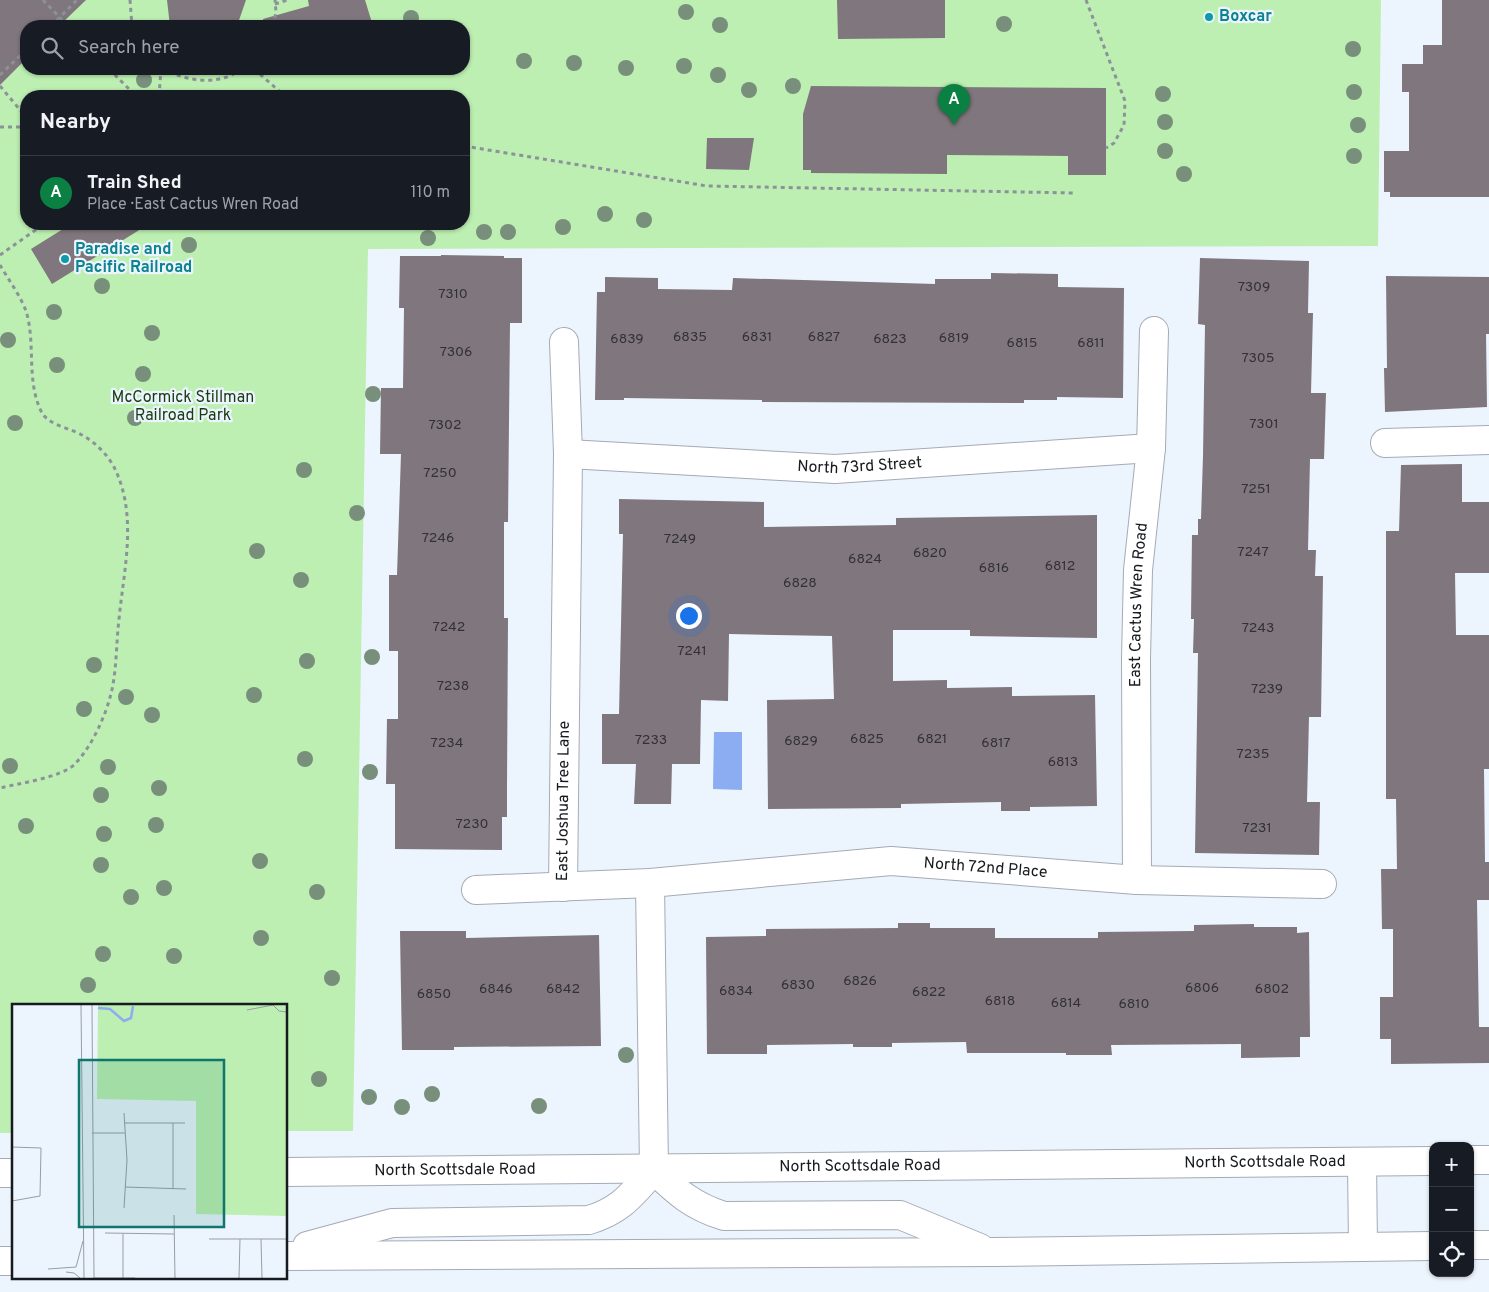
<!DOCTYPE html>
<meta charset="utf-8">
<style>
:root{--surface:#171b24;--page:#242831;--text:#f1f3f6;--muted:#9ea1a6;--line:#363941;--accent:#0b8043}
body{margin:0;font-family:Overpass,sans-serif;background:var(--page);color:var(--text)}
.controls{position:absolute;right:15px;bottom:15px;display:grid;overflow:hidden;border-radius:10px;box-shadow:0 1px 4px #0004}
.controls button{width:45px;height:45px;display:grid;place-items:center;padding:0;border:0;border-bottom:1px solid var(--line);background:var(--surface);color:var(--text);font:25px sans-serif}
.you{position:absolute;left:688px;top:615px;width:18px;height:18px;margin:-12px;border:4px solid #fff;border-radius:50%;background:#1a73e8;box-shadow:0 0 0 8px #1a73e833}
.badge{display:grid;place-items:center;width:32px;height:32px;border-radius:50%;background:var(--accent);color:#fff;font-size:16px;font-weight:700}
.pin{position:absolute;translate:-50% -41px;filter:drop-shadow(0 1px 2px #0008)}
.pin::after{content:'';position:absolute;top:26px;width:18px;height:15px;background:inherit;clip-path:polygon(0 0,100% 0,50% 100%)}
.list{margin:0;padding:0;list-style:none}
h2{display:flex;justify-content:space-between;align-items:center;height:65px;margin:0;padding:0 20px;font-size:21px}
h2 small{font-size:16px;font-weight:400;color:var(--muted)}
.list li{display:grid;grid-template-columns:32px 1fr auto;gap:15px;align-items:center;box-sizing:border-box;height:75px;padding:0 20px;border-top:1px solid var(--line)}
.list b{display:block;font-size:19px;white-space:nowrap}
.list p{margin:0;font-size:16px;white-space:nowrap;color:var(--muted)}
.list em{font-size:16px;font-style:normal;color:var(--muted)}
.icon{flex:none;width:28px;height:28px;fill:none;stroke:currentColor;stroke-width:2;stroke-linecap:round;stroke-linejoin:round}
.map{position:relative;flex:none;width:1489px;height:1292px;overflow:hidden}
.search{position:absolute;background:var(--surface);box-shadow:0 1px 4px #0004;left:20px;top:20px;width:450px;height:55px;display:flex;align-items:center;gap:12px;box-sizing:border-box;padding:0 18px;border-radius:20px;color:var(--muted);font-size:19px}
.panel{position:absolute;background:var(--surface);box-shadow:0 1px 4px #0004;left:20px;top:90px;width:450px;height:140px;border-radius:20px}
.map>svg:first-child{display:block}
.green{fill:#bcefb1;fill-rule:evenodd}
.water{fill:#8cadf2}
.building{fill:#80767d}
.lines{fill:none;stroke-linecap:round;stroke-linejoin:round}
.minor-casing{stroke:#a4abb5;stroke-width:30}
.major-casing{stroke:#a4abb5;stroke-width:30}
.path{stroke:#8c9299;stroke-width:3;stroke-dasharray:4 4;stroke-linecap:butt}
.minor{stroke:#fff;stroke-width:28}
.major{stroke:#fff;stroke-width:28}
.tree{fill:#778f7b}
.culture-dot{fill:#0f9aa8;stroke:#ecf4fe;stroke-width:2}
.labels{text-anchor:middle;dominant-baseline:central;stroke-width:4.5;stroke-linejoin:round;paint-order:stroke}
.number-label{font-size:14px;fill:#313136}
.culture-label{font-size:16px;font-weight:bold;fill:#0d838f;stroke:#ecf4fe;text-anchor:start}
.park-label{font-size:16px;fill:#183c10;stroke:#ecf4fe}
.street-label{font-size:16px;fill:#171a1e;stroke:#ecf4fe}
.inset-river{fill:none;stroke:#8cadf2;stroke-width:2.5}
.inset-road{fill:none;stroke:#979da4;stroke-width:1}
.view{fill:#0f766e;fill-opacity:0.15;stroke:#0f766e;stroke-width:2.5}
.inset-edge{fill:none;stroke:#171a1e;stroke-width:2.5}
</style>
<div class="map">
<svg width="1489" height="1292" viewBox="0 0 1489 1292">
<rect width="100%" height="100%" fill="#ecf4fe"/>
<!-- green -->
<path class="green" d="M0,0H1381L1378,246L368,249L353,1131H286V1006H14V1133H0ZM26,26H464V69H26ZM26,96H464V224H26Z"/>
<!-- water -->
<path class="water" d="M714,732H742V790L713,789Z"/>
<!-- building -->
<path class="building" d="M0,0H86L59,26H26V59L0,85Z
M167,0H246L237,26H170Z
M308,0H365L373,26H264L263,19L309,6Z
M837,0H945V38L838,39Z
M1442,0H1489V197H1390V192H1384V151H1409V92H1402V64H1423V45H1442Z
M811,86L1106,88V175H1068V156L947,155V174L811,173V170H803V114Z
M707,138H754L749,170L706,169Z
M71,224H149L52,284L31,249Z
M441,255L504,256V258H522V323H510L508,522H504V618H508L507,785V817H502V850L395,849V784H386L387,719H398V651H389V575H397L401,454H380L381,388H403L404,308H399L400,256H441Z
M1200,258L1309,261L1308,313H1313L1311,393H1326L1324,459H1310L1308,550H1316L1315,576H1323L1321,717H1309L1307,802H1320L1319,855L1195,853L1198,653H1193L1194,619H1191L1192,535H1198V519H1201L1203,456L1205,325L1198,324Z
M991,273L1058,274V287L1124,288L1123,398L1057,397V400H1024V403L762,402V400L624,398V400H595L597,292H605V277L658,278V289L732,290L733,278L935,284V279H991Z
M1386,276L1489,277V334H1486L1487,407L1385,412L1384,368H1387Z
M1462,464V502H1489V573H1455L1456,635H1489V769H1484L1485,862H1489V900H1477L1479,1027H1489V1063L1391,1064V1039H1380V997H1393V929H1382L1381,869H1397L1396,799H1386V531H1399L1401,465Z
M619,499L764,502V527L896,525V518L1097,515V638L970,636V630H893V681L947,680V688L1012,687V696L1095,695L1097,806L1030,807V811H1001V802L901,804V808L768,809L767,700L834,699L832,636L729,634L728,701L701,700L700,764H672L671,804H634L636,764H602V714H619L623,534H619Z
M898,923H930V928H995V938H1098V932L1194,931V925L1254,924V927H1297V933L1309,932L1310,1037H1300V1057L1241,1058V1044L1111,1045L1112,1055H1066V1053H967L966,1042L892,1043V1047H853V1044L767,1045V1054H707L706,937L766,936V929L898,928Z
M400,931H466V938L599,935L601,1046L454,1047V1050H402Z"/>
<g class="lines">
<!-- minor casing -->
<g class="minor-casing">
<g id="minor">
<path d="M1385,443L1489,440"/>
<path id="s1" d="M568,454L835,469L1151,448"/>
<path id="s2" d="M1137,880L1136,659L1138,570L1151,448L1154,331"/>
<path d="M650,883L654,1170"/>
<path id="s3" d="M563,887L568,454L564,342"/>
<path id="s4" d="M476,890L650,883L891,861L1137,880L1322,884"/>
<path d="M1362,1162L1363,1247"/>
</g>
</g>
<!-- major casing -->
<g class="major-casing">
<g id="major">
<path d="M1470,1160H1489"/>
<path d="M654,1170C677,1192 692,1206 724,1216L900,1215L980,1248"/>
<path id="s5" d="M286,1172L1433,1161"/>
<path d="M0,1173H14"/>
<path d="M1470,1245H1489"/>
<path d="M307,1246L392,1223L589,1220C622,1210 632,1194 654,1170"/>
<path d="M286,1256L992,1252L1433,1246"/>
<path d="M0,1261H14"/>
</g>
</g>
<!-- path -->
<path class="path" d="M43,0L68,26
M130,0L132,26
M1086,0L1125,101L1124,125L1114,143L1106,148
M275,4L287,0
M51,26L77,0
M273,26L276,12L275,0
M109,69L136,96
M162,69C189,81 216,87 242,69
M254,69L285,96
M296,69L297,71
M0,75L26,50
M0,86L26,117
M159,96L161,69
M0,127H26
M464,146L707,186L1074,193
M0,255L44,224
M0,265C8,279 20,295 26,311C36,343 26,380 41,411C47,425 70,428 82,435C95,442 107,454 114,467C138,515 124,568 119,619C116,644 117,669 111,694C105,717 92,746 75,764C60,778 20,783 0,788"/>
<!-- minor -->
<use href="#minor" class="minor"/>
<!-- major -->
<use href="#major" class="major"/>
</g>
<!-- trees -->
<g class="tree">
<circle cx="686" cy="12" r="8"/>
<circle cx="411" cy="18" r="8"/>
<circle cx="1004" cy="24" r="8"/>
<circle cx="720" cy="25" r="8"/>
<circle cx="1353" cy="49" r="8"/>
<circle cx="524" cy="61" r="8"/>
<circle cx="574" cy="63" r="8"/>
<circle cx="684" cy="66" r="8"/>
<circle cx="626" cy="68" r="8"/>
<circle cx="718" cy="75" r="8"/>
<circle cx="144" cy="80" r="8"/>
<circle cx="793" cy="86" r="8"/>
<circle cx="749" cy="90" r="8"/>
<circle cx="1354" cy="92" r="8"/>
<circle cx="1163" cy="94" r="8"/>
<circle cx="1165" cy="122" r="8"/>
<circle cx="1358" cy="125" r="8"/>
<circle cx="1165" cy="151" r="8"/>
<circle cx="1354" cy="156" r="8"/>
<circle cx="1184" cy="174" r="8"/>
<circle cx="605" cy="214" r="8"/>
<circle cx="644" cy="220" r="8"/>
<circle cx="563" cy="227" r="8"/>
<circle cx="484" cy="232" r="8"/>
<circle cx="508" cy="232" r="8"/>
<circle cx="428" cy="238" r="8"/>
<circle cx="189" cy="245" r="8"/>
<circle cx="102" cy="286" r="8"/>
<circle cx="54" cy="312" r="8"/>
<circle cx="152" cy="333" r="8"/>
<circle cx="8" cy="340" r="8"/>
<circle cx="57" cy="365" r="8"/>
<circle cx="143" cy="374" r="8"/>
<circle cx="373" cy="394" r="8"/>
<circle cx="135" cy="418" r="8"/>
<circle cx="15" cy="423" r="8"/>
<circle cx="304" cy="470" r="8"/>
<circle cx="357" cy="513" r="8"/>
<circle cx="257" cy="551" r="8"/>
<circle cx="301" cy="580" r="8"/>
<circle cx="372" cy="657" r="8"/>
<circle cx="307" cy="661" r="8"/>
<circle cx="94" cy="665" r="8"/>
<circle cx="254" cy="695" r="8"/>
<circle cx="126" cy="697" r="8"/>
<circle cx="84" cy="709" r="8"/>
<circle cx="152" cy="715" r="8"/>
<circle cx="305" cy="759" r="8"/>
<circle cx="10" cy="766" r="8"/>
<circle cx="108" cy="767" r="8"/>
<circle cx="370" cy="772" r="8"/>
<circle cx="159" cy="788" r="8"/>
<circle cx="101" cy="795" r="8"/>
<circle cx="156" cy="825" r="8"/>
<circle cx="26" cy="826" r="8"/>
<circle cx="104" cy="834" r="8"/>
<circle cx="260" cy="861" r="8"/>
<circle cx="101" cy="865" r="8"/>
<circle cx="164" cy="888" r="8"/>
<circle cx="317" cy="892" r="8"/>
<circle cx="131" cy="897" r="8"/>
<circle cx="261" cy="938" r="8"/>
<circle cx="103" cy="954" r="8"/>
<circle cx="174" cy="956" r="8"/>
<circle cx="332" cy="978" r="8"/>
<circle cx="88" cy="985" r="8"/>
<circle cx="626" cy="1055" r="8"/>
<circle cx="319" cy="1079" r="8"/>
<circle cx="432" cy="1094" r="8"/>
<circle cx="369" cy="1097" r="8"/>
<circle cx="539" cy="1106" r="8"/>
<circle cx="402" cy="1107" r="8"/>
</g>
<!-- markers -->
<g class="culture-dot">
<circle cx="1209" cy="17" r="5"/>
<circle cx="65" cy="259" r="5"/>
</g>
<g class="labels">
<!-- number labels -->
<g class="number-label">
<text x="1254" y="287">7309</text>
<text x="453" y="294">7310</text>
<text x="690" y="337">6835</text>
<text x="757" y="337">6831</text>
<text x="824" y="337">6827</text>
<text x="954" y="338">6819</text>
<text x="627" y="339">6839</text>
<text x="890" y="339">6823</text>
<text x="1022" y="343">6815</text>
<text x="1091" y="343">6811</text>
<text x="456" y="352">7306</text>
<text x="1258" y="358">7305</text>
<text x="1264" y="424">7301</text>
<text x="445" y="425">7302</text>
<text x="440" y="473">7250</text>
<text x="1256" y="489">7251</text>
<text x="438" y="538">7246</text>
<text x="680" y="539">7249</text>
<text x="1253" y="552">7247</text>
<text x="930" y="553">6820</text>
<text x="865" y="559">6824</text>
<text x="1060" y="566">6812</text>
<text x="994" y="568">6816</text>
<text x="800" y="583">6828</text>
<text x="449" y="627">7242</text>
<text x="1258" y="628">7243</text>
<text x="692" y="651">7241</text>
<text x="453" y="686">7238</text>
<text x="1267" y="689">7239</text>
<text x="867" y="739">6825</text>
<text x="932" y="739">6821</text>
<text x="651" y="740">7233</text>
<text x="801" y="741">6829</text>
<text x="447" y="743">7234</text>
<text x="996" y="743">6817</text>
<text x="1253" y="754">7235</text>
<text x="1063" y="762">6813</text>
<text x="472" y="824">7230</text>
<text x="1257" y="828">7231</text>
<text x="860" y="981">6826</text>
<text x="798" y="985">6830</text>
<text x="1202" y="988">6806</text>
<text x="496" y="989">6846</text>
<text x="563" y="989">6842</text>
<text x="1272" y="989">6802</text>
<text x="736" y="991">6834</text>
<text x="929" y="992">6822</text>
<text x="434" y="994">6850</text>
<text x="1000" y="1001">6818</text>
<text x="1066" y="1003">6814</text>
<text x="1134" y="1004">6810</text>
</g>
<!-- culture labels -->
<g class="culture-label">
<text x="1219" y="17">Boxcar</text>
<text x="75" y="250">Paradise and<tspan x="75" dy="18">Pacific Railroad</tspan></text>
</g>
<!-- park labels -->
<g class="park-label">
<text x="183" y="398">McCormick Stillman<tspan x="183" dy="18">Railroad Park</tspan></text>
</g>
<!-- street labels -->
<g class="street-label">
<text stroke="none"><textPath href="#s1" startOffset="292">North 73rd Street</textPath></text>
<text stroke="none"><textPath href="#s2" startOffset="275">East Cactus Wren Road</textPath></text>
<text stroke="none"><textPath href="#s3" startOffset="86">East Joshua Tree Lane</textPath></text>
<text stroke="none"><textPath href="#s4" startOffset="511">North 72nd Place</textPath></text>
<text stroke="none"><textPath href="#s5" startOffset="979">North Scottsdale Road</textPath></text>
<text stroke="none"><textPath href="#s5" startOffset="574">North Scottsdale Road</textPath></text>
<text stroke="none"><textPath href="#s5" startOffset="169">North Scottsdale Road</textPath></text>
</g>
</g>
<!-- overview -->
<g transform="translate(12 1004)">
<rect width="275" height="275" fill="#ecf4fe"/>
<path d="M86,1H275V212L184,210V97L85,95Z" fill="#bcefb1"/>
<path class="inset-river" d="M86,4L98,5L112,17L119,14L121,2"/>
<path class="inset-road" d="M69,1L72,274M80,1L82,274M235,6L261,1L267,7L275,8M112,109L115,156L112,204M112,119H173M161,119V185M80,129H113M0,143L29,144L28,192L0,197M113,183L174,185M162,211L163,274M93,229L162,230M197,235H275M249,235L250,274M36,265L64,263L71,237M54,268L62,269L68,274M82,274H123M111,274V230M227,274L228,235"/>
<path class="view" d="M67,56H212V223H67Z"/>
<rect width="275" height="275" class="inset-edge"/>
</g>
</svg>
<div class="controls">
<button>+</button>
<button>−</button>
<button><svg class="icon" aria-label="locate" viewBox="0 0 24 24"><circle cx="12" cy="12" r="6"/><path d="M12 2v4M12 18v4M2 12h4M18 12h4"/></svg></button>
</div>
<div class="you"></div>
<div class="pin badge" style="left:954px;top:125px">A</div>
<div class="search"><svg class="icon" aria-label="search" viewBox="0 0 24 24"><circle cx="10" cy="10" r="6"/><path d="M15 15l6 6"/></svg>Search here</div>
<section class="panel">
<h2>Nearby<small></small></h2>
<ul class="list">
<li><span class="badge">A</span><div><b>Train Shed</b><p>Place · East Cactus Wren Road</p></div><em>110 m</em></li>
</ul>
</section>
</div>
